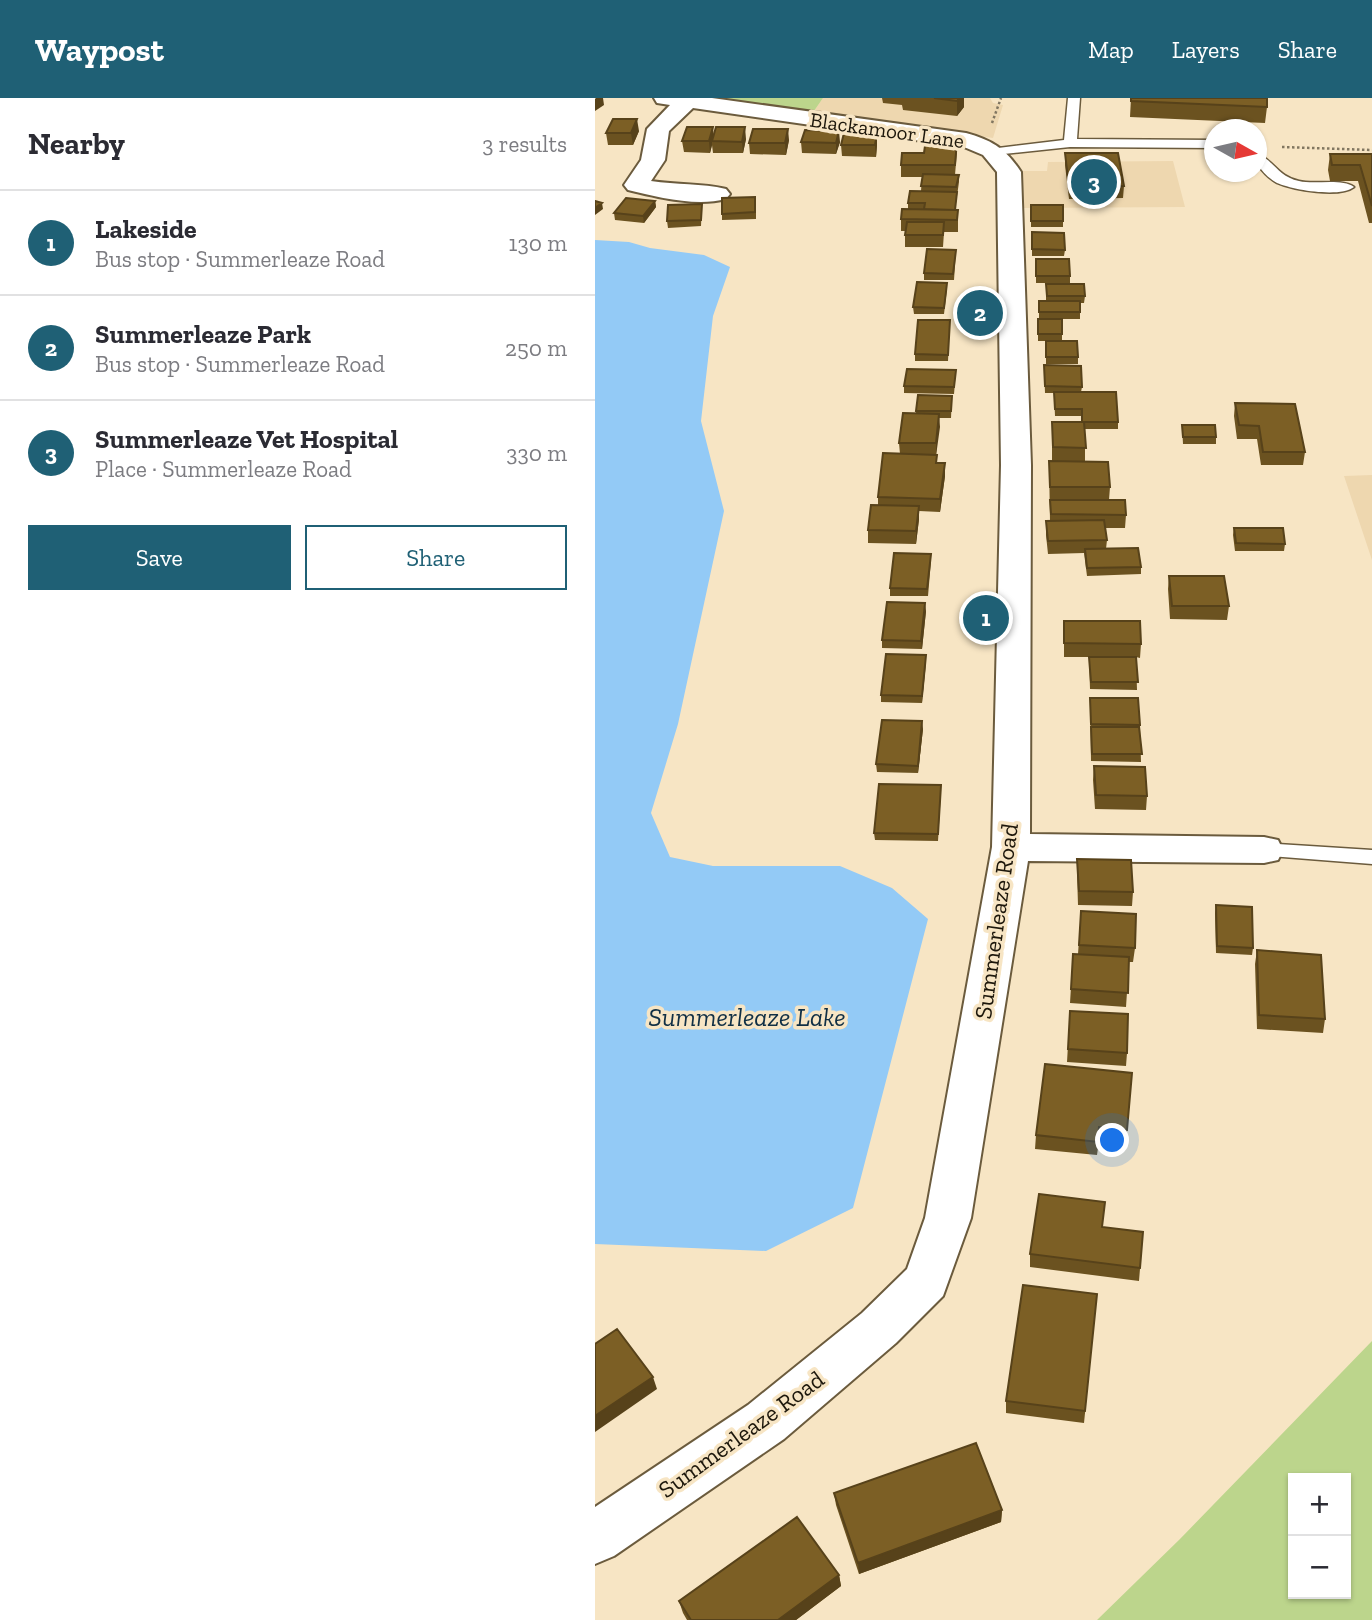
<!DOCTYPE html>
<meta charset="utf-8">
<style>
:root{--surface:#fff;--page:#f7f7f7;--text:#2b2b33;--muted:#7c7c81;--line:#e1e1e2;--accent:#1f6075}
body{margin:0;font-family:"Zilla Slab",serif;background:var(--page);color:var(--text)}
.controls{position:absolute;right:21px;bottom:21px;display:grid;overflow:hidden;border-radius:0px;box-shadow:0 2px 5px #0004}
.controls button{width:63px;height:63px;display:grid;place-items:center;padding:0;border:0;border-bottom:2px solid var(--line);background:var(--surface);color:var(--text);font:35px sans-serif}
.compass{position:absolute;left:609px;top:21px;width:63px;height:63px;border-radius:50%;background:var(--surface);box-shadow:0 2px 5px #0004;rotate:98deg}
.you{position:absolute;left:518px;top:1043px;width:24px;height:24px;margin:-18px;border:5px solid #fff;border-radius:50%;background:#1a73e8;box-shadow:0 0 0 10px #1a73e833}
.badge{display:grid;place-items:center;width:46px;height:46px;border-radius:50%;background:var(--accent);color:#fff;font-size:23px;font-weight:700}
.pin{position:absolute;translate:-50% -50%;border:4px solid #fff;box-shadow:0 2px 7px #0006}
.list{margin:0;padding:0;list-style:none}
h2{display:flex;justify-content:space-between;align-items:center;height:91px;margin:0;padding:0 28px;font-size:30px}
h2 small{font-size:23px;font-weight:400;color:var(--muted)}
.list li{display:grid;grid-template-columns:46px 1fr auto;gap:21px;align-items:center;box-sizing:border-box;height:105px;padding:0 28px;border-top:2px solid var(--line)}
.list b{display:block;font-size:26px;white-space:nowrap}
.list p{margin:0;font-size:23px;white-space:nowrap;color:var(--muted)}
.list em{font-size:23px;font-style:normal;color:var(--muted)}
.actions{display:flex;gap:14px;padding:21px 28px}
.actions a{flex:1;padding:16px 0;border:2px solid var(--accent);border-radius:0px;text-align:center;font-size:24px;color:var(--accent)}
.actions .main{background:var(--accent);color:#fff}
.map{position:relative;flex:none;width:777px;height:1522px;overflow:hidden}
header{display:flex;align-items:center;gap:42px;box-sizing:border-box;height:98px;padding:0 35px;background:var(--accent);color:#fff}
header strong{font-size:33px}
nav{display:flex;gap:38px;margin-inline-start:auto;font-size:24px}
main{display:flex}
aside{flex:1;background:var(--surface)}
.map>svg:first-child{display:block}
.built{fill:#eed7af}
.green{fill:#bcd58c;fill-rule:evenodd}
.water{fill:#93caf6}
.lines{fill:none;stroke-linecap:round;stroke-linejoin:round}
.service-casing{stroke:#6b5b3d;stroke-width:3}
.minor-casing{stroke:#6b5b3d;stroke-width:4}
.path{stroke:#817660;stroke-width:2.5;stroke-dasharray:2.5 2.5;stroke-linecap:butt}
.service{fill:#fff;fill-rule:evenodd}
.minor{fill:#fff;fill-rule:evenodd}
.wall{fill:#6b5220}
.shaded-wall{fill:#57421a}
.building{fill:#7c5f25;stroke:#57421a;stroke-width:2}
.labels{text-anchor:middle;dominant-baseline:central;stroke-width:7;stroke-linejoin:round;paint-order:stroke}
.far-street-label{font-size:21px;fill:#1d170b;stroke:#f7e5c4}
.street-label{font-size:24px;fill:#1d170b;stroke:#f7e5c4}
.water-label{font-size:26px;font-style:italic;fill:#102f45;stroke:#f7e5c4}
</style>
<header>
<strong>Waypost</strong>
<nav><a>Map</a><a>Layers</a><a>Share</a></nav>
</header>
<main>
<aside>
<h2>Nearby<small>3 results</small></h2>
<ul class="list">
<li><span class="badge">1</span><div><b>Lakeside</b><p>Bus stop · Summerleaze Road</p></div><em>130 m</em></li>
<li><span class="badge">2</span><div><b>Summerleaze Park</b><p>Bus stop · Summerleaze Road</p></div><em>250 m</em></li>
<li><span class="badge">3</span><div><b>Summerleaze Vet Hospital</b><p>Place · Summerleaze Road</p></div><em>330 m</em></li>
</ul>
<div class="actions"><a class="main">Save</a><a>Share</a></div>
</aside>
<div class="map">
<svg width="777" height="1522" viewBox="0 0 777 1522">
<rect width="100%" height="100%" fill="#f7e5c4"/>
<!-- built -->
<path class="built" d="M228,0H395L398,5L408,7L398,40L219,13Z
M578,63L590,109L427,110V73H452L453,64Z
M777,377V462L749,378Z"/>
<!-- green -->
<path class="green" d="M125,0H228L219,13Z
M777,1243V1522H502L585,1441ZM698,1380H751V1496H698Z"/>
<!-- water -->
<path class="water" d="M0,142L34,144L55,150L109,157L135,169L118,218L106,323L129,413L83,626L56,715L75,759L118,768H245L297,790L333,821L258,1110L171,1153L0,1146Z"/>
<g class="lines">
<!-- service casing -->
<g class="service-casing">
<path id="service" d="M473,0H485L482,41L620,42V50L475,49L399,57V51L403,50L469,42Z
M662,56C678,61 683,79 704,83C719,87 747,80 759,89C745,100 698,92 682,85C673,80 668,74 662,66Z
M669,745L777,752V766L662,757L659,752L662,747Z"/>
</g>
<!-- minor casing -->
<g class="minor-casing">
<path id="minor" d="M59,0H117L371,35C397,42 411,51 426,74L436,367L435,736L669,739L683,742L688,752L683,762L669,765L433,763L376,1120L348,1198L301,1245L189,1341L19,1458L0,1466V1409L153,1307L267,1215L312,1171L330,1120L397,749L406,367L402,74L388,57L369,49L98,10L74,33L70,62L56,83C81,87 107,85 131,91L135,96L131,101C101,109 62,99 33,92L29,87L46,62L52,31L75,7L62,5Z"/>
</g>
<!-- path -->
<path class="path" d="M397,25L406,0
M687,49L777,52"/>
<!-- service -->
<use href="#service" class="service"/>
<!-- minor -->
<use href="#minor" class="minor"/>
</g>
<!-- wall -->
<path class="wall" d="M287,0H369V9L362,18L308,12L307,7L288,5Z
M536,0L672,9L670,25L535,19Z
M44,33L38,47H13L11,35Z
M119,38L151,41L148,55H118L117,47L115,55L89,54L87,43Z
M194,42L191,57L155,56L154,45Z
M206,44H245L241,56L207,55Z
M246,47H282L281,59L247,58Z
M362,53L360,77H364V84L360,112H363V134H349L348,149H310V133H306V121L313,111V105L326,93L327,79H306V67L329,55Z
M470,55L529,88L528,100L474,101L470,67Z
M735,56H777V125H774L763,83H735L733,72Z
M60,103L61,109L49,125L20,122L19,115Z
M161,105V121L127,122V116Z
M107,106L106,128L73,130L72,123Z
M436,107H468V129H436Z
M437,134L470,152L469,158H437Z
M361,152L359,182H329V175Z
M441,161L475,178V185H441Z
M451,186L490,198L489,205H485V221H444V203H451Z
M352,191L349,216H319L318,209Z
M443,221H467V243H443Z
M355,222L353,263H320V256Z
M451,243L483,259V266H451Z
M449,267L487,289L486,294L523,324V331H490V363H457V324H487L486,318H460L459,295H450Z
M361,272L359,296L309,295V288Z
M323,297L357,298L356,320H344L341,357L342,365H350V378L345,414L324,413V421L321,446L273,445V432L283,407V399L305,356L304,345L321,315Z
M640,305L710,354L708,367H666L662,341H642L639,318Z
M587,327L621,339V346H588Z
M454,363L515,389L514,402L531,417L530,430H510L512,442L511,451L546,469V476L492,478L489,455L453,456L451,437V423H455Z
M639,430L690,446L689,453H640L638,437Z
M336,463L333,498H295V490Z
M574,478L634,508L632,522L575,521L573,491Z
M331,513L327,551L287,550V542Z
M469,523L546,546L545,560L541,559L542,592L495,591L494,559H469Z
M331,557L327,605L286,604V597Z
M495,600L545,627L546,664L496,663Z
M328,631L323,675L282,674L281,666Z
M499,668L552,698L551,712L500,711L498,682Z
M346,694L343,743L280,742L279,735Z
M482,761L538,794L537,808L483,807L482,775Z
M621,807L658,850L657,857L621,855L620,815Z
M486,813L540,850L538,864H534L531,909L475,905L478,856H483Z
M662,852L730,921L728,935L662,931L660,866Z
M475,913L532,955L531,968L472,964Z
M537,975L531,1046L504,1043L502,1057L440,1051L441,1037Z
M508,1129L548,1134L544,1183L435,1169V1156Z
M502,1196L489,1325L411,1315V1303Z
M239,1395L407,1412L406,1424L264,1476L241,1407Z
M244,1477L246,1488L201,1522H92L88,1515L84,1503Z"/>
<!-- shaded-wall -->
<path class="shaded-wall" d="M1,0H8L9,7L0,13V1Z
M364,0H369V9L362,18V3Z
M42,21L44,33L38,47L36,35Z
M118,29L119,41L117,43V47L115,55L114,43Z
M150,29L151,41L148,55L147,44Z
M193,31L194,42L191,57L190,45Z
M244,33L245,44L241,56V45Z
M282,35V47L281,59L280,47Z
M60,103L61,109L49,125L48,118Z
M7,105L8,111L0,117V110Z
M344,316L345,329L341,358V345Z
M350,365V378L345,414V401Z
M324,408V421L321,446V433Z
M330,505L331,513L327,551L326,543Z
M331,557V565L327,605V598Z
M327,623L328,631L323,675V668Z
M58,1279L62,1291L0,1334V1318Z
M407,1412L406,1424L264,1476L263,1465Z
M244,1477L246,1488L201,1522H183Z"/>
<!-- building -->
<path class="building" d="M339,0H364L362,3Z
M536,0H672V9L536,3Z
M18,21H42L36,35H11Z
M92,29H118L114,43H87Z
M121,29H150L147,44L117,43Z
M158,31H193L190,45H154Z
M210,32L244,33L241,45L206,44Z
M249,35H282L280,47H246Z
M331,41L362,42L360,67H306L307,55H329Z
M470,55H523L529,88L474,89Z
M735,56H777V108L765,67H737Z
M328,76L364,77L361,89L326,88Z
M315,93L362,94L360,112L329,111L330,105H313Z
M160,99V114L127,116V100Z
M31,100L60,103L48,118L19,115Z
M0,103L7,105L0,110Z
M107,106L106,122L72,123L73,107Z
M436,107H468V123H436Z
M307,111L363,112L362,122L306,121Z
M312,124H349L348,137H310Z
M437,134L469,135L470,152L437,151Z
M332,151L361,152L358,176L329,175Z
M441,161H474L475,178H441Z
M322,184L352,185L349,210L318,209Z
M451,186H489L490,198H452Z
M444,203H485V214H444Z
M443,221H467V236H443Z
M323,222H355L353,257L320,256Z
M451,243H482L483,259H451Z
M449,267L486,268L487,289L450,288Z
M312,271L361,272L359,289L309,288Z
M459,294H521L523,324H487V311H460Z
M323,297L357,298L356,313H321Z
M640,305L700,306L710,354H668L664,328L644,327Z
M308,315L344,316L341,345H304Z
M457,324H489L491,350L458,349Z
M587,327H620L621,339H588Z
M288,355L342,357L341,365H350L345,401L283,399Z
M454,363L513,364L515,389H455Z
M455,402H530L531,417L456,416Z
M276,407L324,408L321,433L273,432Z
M509,422L512,442L453,443L451,423Z
M639,430H688L690,446L641,445Z
M543,450L546,469L492,470L490,451Z
M299,455L336,456L332,491L295,490Z
M574,478H629L634,508H577Z
M292,504L330,505L326,543L287,542Z
M469,523H545L546,546L469,545Z
M291,556L331,557L327,598L286,597Z
M494,559H541L543,584H496Z
M495,600H543L545,627L496,626Z
M287,622L327,623L323,668L281,666Z
M496,629H544L547,656H497Z
M499,668L550,669L552,698L501,697Z
M284,686L346,687L343,736L279,735Z
M482,761L536,762L538,794L484,793Z
M621,807L657,809L658,850L622,848Z
M486,813L541,816L540,850L484,847Z
M662,852L726,857L730,921L664,917Z
M478,856L534,859L533,895L476,891Z
M475,913L533,916L532,955L473,951Z
M450,966L537,975L532,1032L504,1029L503,1044L441,1037Z
M444,1096L510,1104L507,1129L548,1134L545,1170L435,1156Z
M428,1187L502,1196L490,1313L411,1303Z
M22,1231L58,1279L0,1318V1246Z
M381,1345L407,1412L263,1465L239,1395Z
M202,1419L244,1477L183,1522H96L84,1503Z"/>
<g class="labels">
<!-- far-street labels -->
<g class="far-street-label">
<text transform="translate(292 32) rotate(8)">Blackamoor Lane</text>
</g>
<!-- street labels -->
<g class="street-label">
<text transform="translate(401 823) rotate(-82)">Summerleaze Road</text>
<text transform="translate(146 1336) rotate(-36)">Summerleaze Road</text>
</g>
<!-- water labels -->
<g class="water-label">
<text x="152" y="919">Summerleaze Lake</text>
</g>
</g>
</svg>
<div class="controls">
<button>+</button>
<button>−</button>
</div>
<svg class="compass" viewBox="-18 -18 36 36"><path d="M0-13l5 13h-10z" fill="#e53935"/><path d="M0 13l5-13h-10z" fill="#7c7c81"/></svg>
<div class="you"></div>
<div class="pin badge" style="left:391px;top:520px">1</div>
<div class="pin badge" style="left:385px;top:215px">2</div>
<div class="pin badge" style="left:499px;top:84px">3</div>
</div>
</main>
